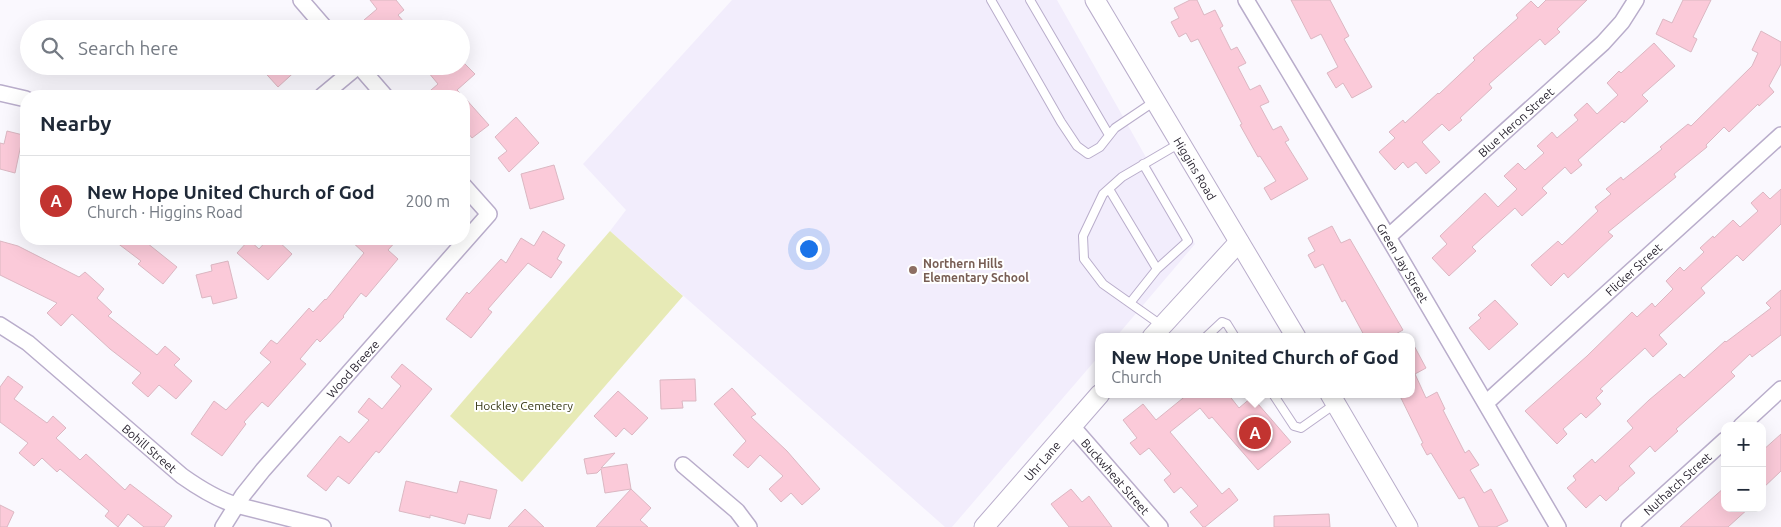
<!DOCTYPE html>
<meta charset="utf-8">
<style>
:root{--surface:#fff;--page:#f2f2f3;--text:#1f2937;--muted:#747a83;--line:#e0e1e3;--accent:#c23430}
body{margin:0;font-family:Ubuntu,sans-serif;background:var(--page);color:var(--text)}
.controls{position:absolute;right:15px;bottom:15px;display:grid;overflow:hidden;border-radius:10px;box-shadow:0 5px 20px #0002}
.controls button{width:45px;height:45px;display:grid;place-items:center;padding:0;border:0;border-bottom:1px solid var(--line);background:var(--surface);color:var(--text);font:25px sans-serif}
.you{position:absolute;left:808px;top:248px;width:18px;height:18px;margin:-12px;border:4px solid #fff;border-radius:50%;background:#1a73e8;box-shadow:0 0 0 8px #1a73e833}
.badge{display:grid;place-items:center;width:32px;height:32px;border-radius:50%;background:var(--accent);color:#fff;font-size:16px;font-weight:700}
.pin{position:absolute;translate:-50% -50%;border:2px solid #fff;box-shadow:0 1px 5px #0006}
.popup{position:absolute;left:1095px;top:333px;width:320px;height:65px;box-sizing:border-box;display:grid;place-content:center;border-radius:10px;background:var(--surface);filter:drop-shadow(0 1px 4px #0005);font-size:16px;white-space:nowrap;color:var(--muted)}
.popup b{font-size:19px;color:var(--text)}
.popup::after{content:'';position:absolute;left:50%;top:100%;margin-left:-10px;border:10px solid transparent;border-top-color:var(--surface)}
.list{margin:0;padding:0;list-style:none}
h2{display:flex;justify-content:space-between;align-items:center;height:65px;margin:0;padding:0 20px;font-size:21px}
h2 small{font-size:16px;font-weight:400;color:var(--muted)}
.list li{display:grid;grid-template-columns:32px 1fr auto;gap:15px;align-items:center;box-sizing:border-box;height:90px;padding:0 20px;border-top:1px solid var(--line)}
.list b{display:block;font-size:19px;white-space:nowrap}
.list p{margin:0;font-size:16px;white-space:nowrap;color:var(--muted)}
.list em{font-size:16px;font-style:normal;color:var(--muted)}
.icon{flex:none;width:28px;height:28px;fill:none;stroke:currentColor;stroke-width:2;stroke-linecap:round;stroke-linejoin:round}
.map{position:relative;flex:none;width:1781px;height:527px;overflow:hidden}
.search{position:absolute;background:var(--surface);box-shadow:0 5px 20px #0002;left:20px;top:20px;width:450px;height:55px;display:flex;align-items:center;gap:12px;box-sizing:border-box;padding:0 18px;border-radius:28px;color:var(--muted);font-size:19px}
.panel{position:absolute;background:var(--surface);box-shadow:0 5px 20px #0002;left:20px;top:90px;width:450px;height:155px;border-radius:20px}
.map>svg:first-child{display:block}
.built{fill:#f2edfc}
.green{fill:#e7eab6}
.building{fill:#fbcad9;stroke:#dbb7c2}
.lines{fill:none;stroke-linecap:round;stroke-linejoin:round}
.service-casing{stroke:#b9adcb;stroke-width:10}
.minor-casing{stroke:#b9adcb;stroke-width:18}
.tertiary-casing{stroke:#b9adcb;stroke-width:21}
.service{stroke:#fff;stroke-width:8}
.minor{stroke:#fff;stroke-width:15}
.tertiary{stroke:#fff;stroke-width:19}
.education-dot{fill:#8d6e63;stroke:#fff;stroke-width:2}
.labels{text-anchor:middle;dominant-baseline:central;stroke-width:4;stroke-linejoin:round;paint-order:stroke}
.street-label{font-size:12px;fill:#2a2531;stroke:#fff}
.education-label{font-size:12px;font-weight:bold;fill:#785e54;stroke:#fff;text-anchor:start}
.park-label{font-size:12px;fill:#343514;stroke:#fff}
</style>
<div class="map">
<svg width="1781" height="527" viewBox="0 0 1781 527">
<rect width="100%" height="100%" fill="#faf8fe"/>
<!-- built -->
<path class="built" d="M732,0H1057L1195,244L1116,337H1099V356L952,527H945L610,231L626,210L583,164Z"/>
<!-- green -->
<path class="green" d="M610,231L683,296L522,482L450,416Z"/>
<!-- building -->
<path class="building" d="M370,0H396L404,10L398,15L410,29H371L364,20L377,9Z
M1190,0H1197L1204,15L1215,10L1223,26L1220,28L1231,50L1237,47L1246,63L1238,67L1250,90L1260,85L1269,102L1260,106L1273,130L1281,126L1289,140L1285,142L1308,179L1271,200L1264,188L1276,181L1260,156L1258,157L1240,125L1242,124L1198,39L1191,42L1186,33L1179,37L1171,22L1179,18L1174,8Z
M1291,0H1330L1349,36L1344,39L1372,87L1352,98L1343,83L1336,88L1327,73L1338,67L1321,34L1311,39Z
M1546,0H1587L1557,29L1560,32L1545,45L1540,39L1489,84L1492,88L1460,118L1462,120L1449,131L1442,124L1422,142L1440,162L1426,174L1416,162L1408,168L1403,162L1395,170L1379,152L1395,138L1389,132L1403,120L1405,123L1438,93L1439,94L1475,60L1473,58L1518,18L1516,15L1531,1L1538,8Z
M1683,0H1711L1693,37L1697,39L1691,52L1656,34L1663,19L1672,23Z
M1761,31L1781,42V64L1769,86L1774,92L1759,106L1758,104L1729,132L1724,127L1706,145L1707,147L1674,174L1676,177L1608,232L1613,236L1568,278L1564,273L1551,286L1531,265L1558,241L1562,245L1598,211L1595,207L1611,194L1606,189L1621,177L1623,180L1662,149L1660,147L1688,124L1691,126L1752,66L1758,53L1752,50Z
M1654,43L1675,66L1642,95L1648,101L1624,123L1622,121L1578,160L1582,165L1571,174L1565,167L1542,188L1547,193L1522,216L1515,208L1472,247L1476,251L1449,276L1432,258L1447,244L1440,236L1485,193L1498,207L1517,189L1504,176L1518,163L1525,170L1544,153L1537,146L1552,132L1557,138L1578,120L1574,115L1587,103L1597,114L1618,95L1607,83L1619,71L1621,73Z
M461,60L475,74L457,90L463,96H424L438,84L423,66H461Z
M259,66H301L278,87Z
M464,97L489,125L472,138L464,128Z
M516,117L539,143L509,172L498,158L507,151L495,137Z
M7,131L23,135L15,173L0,169V143L4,144Z
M554,165L564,199L530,209L521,174Z
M1781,189V224L1743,261L1737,255L1701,288L1705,293L1659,335L1667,344L1653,357L1645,348L1600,389L1603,391L1596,398L1601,404L1586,418L1581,413L1563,429L1567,434L1557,444L1525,411L1587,356L1632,312L1637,317L1652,303L1655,307L1673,289L1666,281L1680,267L1684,271L1704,252L1700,248L1713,236L1714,238L1733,220L1740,227L1758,211L1751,203L1763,192L1770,199Z
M1332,226L1341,243L1350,239L1403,330L1390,337H1365L1345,300L1342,302L1323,264L1315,268L1308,255L1315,251L1308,238Z
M543,231L565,245L557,259L562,262L551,278L528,263L488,309L492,312L471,338L446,319L467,292L469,294L501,259L506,263L521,238L534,246Z
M112,239H142L177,267L163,284L138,264L141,261Z
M268,239H276L292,254L268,280L237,253L249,240L259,249Z
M349,239H398L388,250L398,259L366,297L361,293L343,316L344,317L320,342L317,339L300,359L306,364L268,407L262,402L244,422L246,424L222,456L191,434L214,401L226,410L271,362L260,353L271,340L277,344L309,308L313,312L325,299L326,300L364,253Z
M0,241L18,246L79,277L85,272L104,289L97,298L112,312L108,316L157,355L165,346L180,359L174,365L192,381L176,399L159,385L148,397L132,383L141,373L110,349L72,314L61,326L47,313L57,303L0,275Z
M228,261L237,298L213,304L211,296L202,298L196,275L212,271L211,265Z
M1781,290V335L1752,357L1750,354L1731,372L1735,376L1676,429L1678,431L1655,452L1650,446L1629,466L1635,473L1618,488L1619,489L1606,501L1600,495L1586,508L1567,488L1576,480L1573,476L1592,459L1595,463L1633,428L1627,421L1649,400L1680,374L1684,378L1725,341L1726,342L1771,308L1766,303Z
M1495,300L1518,324L1489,350L1469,328L1481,318L1478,315Z
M1411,340L1426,368L1415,374L1426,398L1437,392L1445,409L1443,410L1465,453L1469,450L1479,465L1470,470L1484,493L1491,489L1508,521L1496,527H1479L1464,497L1459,499L1431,453L1427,455L1421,444L1423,443L1399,394H1411Z
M402,364L432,389L379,453L376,451L349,484L338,476L326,491L307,476L340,436L349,443L369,420L358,412L369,398L382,409L401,386L391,377Z
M8,376L23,387L14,399L47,423L53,416L66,428L56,438L80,460L86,454L125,490L130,484L172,516L164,527H144L128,514L118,527L105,516L109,511L60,469L57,472L42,458L34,466L19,453L28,443L0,422V387Z
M695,379L696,401H682L683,408L661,409L660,380Z
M732,388L756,414L751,417L787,451L820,489L802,505L791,493L781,502L769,489L783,476L760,455L748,468L733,455L746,441L714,404Z
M618,391L648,418L632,435L624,428L616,437L594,416Z
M1188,394H1228L1239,408L1252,397L1291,442L1258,470L1212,417L1209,419L1200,408L1170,432L1222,494L1229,488L1238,500L1205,527H1203L1190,512L1198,506L1181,487L1174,493L1164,480L1171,474L1149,448L1140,455L1130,443L1137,438L1123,420L1143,404L1156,420Z
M1781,434V471L1762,489V451Z
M615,453L601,468L627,464L631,489L605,493L601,469L597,473L587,474L584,459Z
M406,481L457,493L460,481L497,490L490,519L468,514L465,524L430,515V518L399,511Z
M1725,487V508H1749L1728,527H1680Z
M631,489L651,508L640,520L648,527H596Z
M1071,489L1082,502L1089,496L1112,527H1069L1051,504Z
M0,505L14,512L7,527H0Z
M525,509L544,527H508Z
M1329,514L1330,527H1274V516Z"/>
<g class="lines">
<!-- service casing -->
<g class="service-casing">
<path id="service" d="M991,0L1061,122L1077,146L1088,154L1100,147L1115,128L1155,101
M1030,0L1109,135
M1109,189L1157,269L1188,241L1143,164
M1130,303L1157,269
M1161,325L1103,284L1084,259L1083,236L1103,194L1122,177L1180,143
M1206,337L1222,322L1227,324L1235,337
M1273,394L1294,426L1301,428L1335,404"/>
</g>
<!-- minor casing -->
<g class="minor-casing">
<g id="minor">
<path d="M301,0L326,29"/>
<path id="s1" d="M1246,0L1388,237L1558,527"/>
<path d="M359,66L385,96"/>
<path d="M0,93L26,99"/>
<path d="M322,96L358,66"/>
<path id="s2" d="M1388,237L1603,43L1622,22L1636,0"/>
<path id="s3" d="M0,325L28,343L182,476C199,488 216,499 236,505L323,527"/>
<path id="s4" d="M1486,403L1781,135"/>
<path id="s5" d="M1071,425L1160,527"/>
<path d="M1741,426L1781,389"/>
<path d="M683,465L737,511L749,527"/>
<path id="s6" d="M223,527L243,495L263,470L489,214L464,186"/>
<path id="s7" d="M1629,527L1725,440"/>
</g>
</g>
<!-- tertiary casing -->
<g class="tertiary-casing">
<g id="tertiary">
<path id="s8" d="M1095,0L1296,337"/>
<path d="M1152,337L1239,242"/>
<path d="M1330,394L1408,527"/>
<path id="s9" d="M984,527L1100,394"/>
</g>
</g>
<!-- service -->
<use href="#service" class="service"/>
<!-- minor -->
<use href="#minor" class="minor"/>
<!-- tertiary -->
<use href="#tertiary" class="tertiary"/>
</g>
<!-- markers -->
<circle class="education-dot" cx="913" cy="270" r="5"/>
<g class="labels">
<!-- street labels -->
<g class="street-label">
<text stroke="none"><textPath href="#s2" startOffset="172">Blue Heron Street</textPath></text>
<text stroke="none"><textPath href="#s8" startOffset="196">Higgins Road</textPath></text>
<text stroke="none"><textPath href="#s1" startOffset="306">Green Jay Street</textPath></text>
<text stroke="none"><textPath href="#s4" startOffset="199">Flicker Street</textPath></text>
<text stroke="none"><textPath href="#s6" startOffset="205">Wood Breeze</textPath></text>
<text stroke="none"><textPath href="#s3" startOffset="194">Bohill Street</textPath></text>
<text stroke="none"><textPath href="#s9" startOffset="88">Uhr Lane</textPath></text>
<text stroke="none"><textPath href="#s5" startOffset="68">Buckwheat Street</textPath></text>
<text stroke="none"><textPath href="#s7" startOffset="65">Nuthatch Street</textPath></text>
</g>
<!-- education labels -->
<g class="education-label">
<text x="923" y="263">Northern Hills<tspan x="923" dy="14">Elementary School</tspan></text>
</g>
<!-- park labels -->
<g class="park-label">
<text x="524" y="405">Hockley Cemetery</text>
</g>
</g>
</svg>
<div class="controls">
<button>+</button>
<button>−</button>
</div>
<div class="you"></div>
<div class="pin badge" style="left:1255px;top:433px">A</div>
<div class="popup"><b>New Hope United Church of God</b>Church</div>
<div class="search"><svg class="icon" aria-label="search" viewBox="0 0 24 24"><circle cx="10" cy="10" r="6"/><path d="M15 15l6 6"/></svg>Search here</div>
<section class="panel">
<h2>Nearby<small></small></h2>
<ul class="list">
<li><span class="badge">A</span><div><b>New Hope United Church of God</b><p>Church · Higgins Road</p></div><em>200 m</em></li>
</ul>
</section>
</div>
